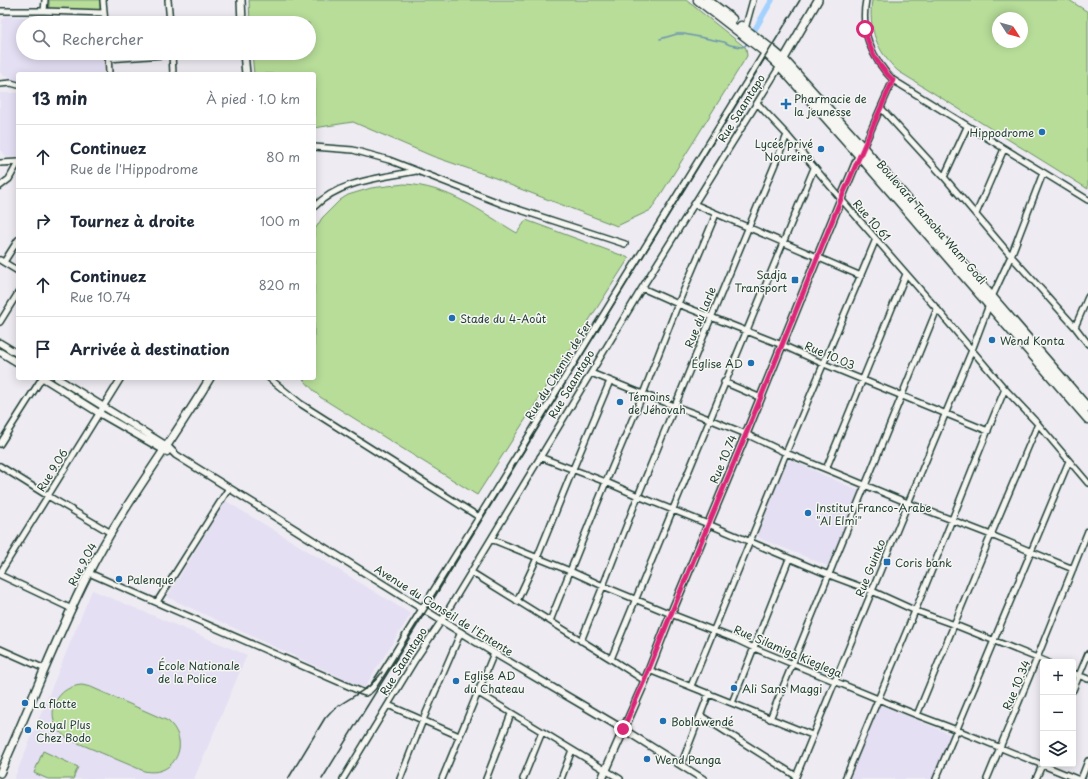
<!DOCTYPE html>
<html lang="fr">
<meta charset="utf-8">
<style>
:root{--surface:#fff;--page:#f2f2f3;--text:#1f2937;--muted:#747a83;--line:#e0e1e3}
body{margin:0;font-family:"Playpen Sans",sans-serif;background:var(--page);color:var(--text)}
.controls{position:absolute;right:12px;bottom:12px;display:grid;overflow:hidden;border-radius:4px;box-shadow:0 2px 10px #0003}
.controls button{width:36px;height:36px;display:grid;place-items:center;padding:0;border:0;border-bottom:1px solid var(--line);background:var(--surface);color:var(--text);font:20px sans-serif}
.compass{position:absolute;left:992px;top:12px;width:36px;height:36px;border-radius:50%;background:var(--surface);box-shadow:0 2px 10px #0003;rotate:126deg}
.stop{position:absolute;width:12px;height:12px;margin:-9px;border:3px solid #db2777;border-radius:50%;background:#fff}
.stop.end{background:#db2777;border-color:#fff;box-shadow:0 1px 4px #0008}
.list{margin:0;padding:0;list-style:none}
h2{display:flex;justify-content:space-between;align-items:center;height:52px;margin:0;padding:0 16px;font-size:17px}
h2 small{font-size:13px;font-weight:400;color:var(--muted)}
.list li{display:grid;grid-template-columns:26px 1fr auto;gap:12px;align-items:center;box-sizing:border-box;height:64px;padding:0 16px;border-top:1px solid var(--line)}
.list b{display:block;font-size:15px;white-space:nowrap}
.list p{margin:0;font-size:13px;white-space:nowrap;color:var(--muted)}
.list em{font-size:13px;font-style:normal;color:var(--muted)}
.icon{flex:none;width:22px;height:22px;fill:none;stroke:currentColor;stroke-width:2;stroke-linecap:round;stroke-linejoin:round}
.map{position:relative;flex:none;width:1088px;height:779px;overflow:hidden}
.search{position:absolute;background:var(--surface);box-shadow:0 2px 10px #0003;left:16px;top:16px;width:300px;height:44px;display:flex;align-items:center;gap:10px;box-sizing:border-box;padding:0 14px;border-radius:22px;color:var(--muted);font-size:15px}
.panel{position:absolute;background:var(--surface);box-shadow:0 2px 10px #0003;left:16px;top:72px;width:300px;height:308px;border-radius:4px}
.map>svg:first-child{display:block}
.built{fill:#e4dff3}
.green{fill:#b7dd99;stroke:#6b8d66;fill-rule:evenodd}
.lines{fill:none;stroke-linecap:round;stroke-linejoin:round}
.stream{stroke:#6e96ad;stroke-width:1.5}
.canal{stroke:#a3d1fe;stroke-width:5.5}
.minor-casing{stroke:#1f3d34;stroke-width:8}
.tertiary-casing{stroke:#1f3d34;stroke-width:9}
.secondary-casing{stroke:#1f3d34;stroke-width:10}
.primary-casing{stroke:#1f3d34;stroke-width:11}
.minor{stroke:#f6f6f2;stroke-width:5}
.tertiary{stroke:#f6f6f2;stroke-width:6}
.secondary{stroke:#f6f6f2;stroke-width:7}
.primary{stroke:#f6f6f2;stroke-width:8}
.rail{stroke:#1f3d34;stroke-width:1.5}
.route{stroke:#db2777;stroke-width:5}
.poi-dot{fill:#1f6fb2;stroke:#f6f6f2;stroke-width:1.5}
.labels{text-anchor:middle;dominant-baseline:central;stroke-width:3;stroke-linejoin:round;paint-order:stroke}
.poi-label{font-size:11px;fill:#1f3d34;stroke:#f6f6f2;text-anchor:start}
.street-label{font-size:11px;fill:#1f3d34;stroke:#f6f6f2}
</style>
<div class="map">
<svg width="1088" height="779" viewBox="0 0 1088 779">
<rect width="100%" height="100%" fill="#eeecf2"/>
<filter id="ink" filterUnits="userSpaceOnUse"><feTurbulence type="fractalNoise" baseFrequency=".025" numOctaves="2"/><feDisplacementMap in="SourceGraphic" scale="8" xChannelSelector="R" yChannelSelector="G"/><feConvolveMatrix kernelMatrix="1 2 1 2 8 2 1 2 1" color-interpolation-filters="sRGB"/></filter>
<g filter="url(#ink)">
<!-- built -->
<path class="built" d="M6,16L101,21V23H23V53H103L104,74H18V82L4,76L0,72L2,20Z
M0,93H18V157H7L0,150Z
M791,460L859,491L828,566L759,538L757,534L787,462Z
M226,501L411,614L364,688L167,597Z
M92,590L247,655L194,779H14Z
M879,704L952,735L934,779H849Z"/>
<!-- green -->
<path class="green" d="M49,0H100V13L49,10Z
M249,0H686L746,48L747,56L651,210L617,226L510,185L498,179L432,156L353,122L314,128V74H254L252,53H309V23H250Z
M872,0H1069L1088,12V189L898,71C877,52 868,28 872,0ZM998,18H1022V42H998Z
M404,184C448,186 480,211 517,233L526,220L629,258L477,495L320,397L302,378H314V231L322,218L340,200L348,195L371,188Z
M82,685L91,687L168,721C192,742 175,778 144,771L71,740C42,726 50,687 82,685Z
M43,751L78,767L73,779H48L34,773Z"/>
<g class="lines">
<!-- stream -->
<path class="stream" d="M660,39L677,34H684L724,42L730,45L741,47L745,46L747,43"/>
<!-- canal -->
<path class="canal" d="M754,31L772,0"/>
<!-- minor casing -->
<g class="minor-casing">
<path id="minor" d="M103,0L105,23
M168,0L170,23
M866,0C860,31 872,59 893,80L1088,200
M0,11H44L104,13
M44,11L45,0
M745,29L753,0
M108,53L109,74
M172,53L173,74
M108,59L191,53
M0,84L11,83L18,85
M757,103L787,135L841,199L937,309L1005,389L1038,424L1088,483
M881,108L944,177L1011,256L1075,327L1088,344
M314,147L353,150L389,160L502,204L625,244
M863,148L893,80
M0,163L18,162
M944,177L967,127
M0,186L9,179L18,163
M694,204L861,276
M314,207C340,180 382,178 416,171
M976,214L1004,149
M0,260L18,271
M4,262L18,240
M642,288L678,304L782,345L824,364L988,431
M0,322L18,293
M1075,327L1088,297
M591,373L643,394L709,419L746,434L786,453L826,469L908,503L991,535L1073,569
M269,378L301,404L479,517
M724,382L761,398
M0,444L42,378
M540,457L606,482L638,496L708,524L829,575L872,591L916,611L955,625L1047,662
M0,466L48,496L111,533
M826,469L906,274
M491,539L570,571L603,586L671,614L735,639L754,648L917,715L957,730L1077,779
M471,572L611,659L645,681
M0,573L121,378
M89,573L362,692L365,693L370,690L373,687L386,667L479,517L765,52
M0,575L72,609
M517,601L537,558L573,469L610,381
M157,602L229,488
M550,621L606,482L643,394L678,304L716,214
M581,641L603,586L638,496L711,318L787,135
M0,649L45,669
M611,659C678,495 745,331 814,168
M649,670L812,735
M1073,673L1088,679
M691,686L786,453L876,239
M1073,690L1088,654
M477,692L620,779
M732,703L789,559
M388,705L459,736
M917,715L991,535L1038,424
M701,716L796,776
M770,719L937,309
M681,765L709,693
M343,779L415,660L442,620L491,539L642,288L780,66
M400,779L423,720L461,632
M442,779L494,653
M486,779L511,714
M523,779L542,732
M561,779L572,750
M795,779L899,525L972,350L992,297L1011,256L1043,173
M845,779C868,723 892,667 915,611C946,537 974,462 1005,389
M936,779L1069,461
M987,779L1037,658L1088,531
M1036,779L1043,763
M1081,779L1088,761"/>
</g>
<!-- tertiary casing -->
<g class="tertiary-casing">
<path id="tertiary" d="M0,343L18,354
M0,352L18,363
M43,378L99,413L167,452
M57,378L167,446L176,455L426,611L494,653L623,729L703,779"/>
</g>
<!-- secondary casing -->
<g class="secondary-casing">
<path id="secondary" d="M241,0L242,23
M244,53L246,74
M781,64L818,0
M0,773C30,707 55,639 88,574C123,505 171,444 210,378
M602,779L645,681L671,614L746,434L841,199L861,151"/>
</g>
<!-- primary casing -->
<g class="primary-casing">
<path id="primary" d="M698,0L765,52L780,66L859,155L1088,419
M707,0L732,19
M741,26L771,49L784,60L863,148L1088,408"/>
</g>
<!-- minor -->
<use href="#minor" class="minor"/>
<!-- tertiary -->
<use href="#tertiary" class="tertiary"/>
<!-- secondary -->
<use href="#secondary" class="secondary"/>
<!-- primary -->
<use href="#primary" class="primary"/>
<!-- rail -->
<path class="rail" d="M288,779L325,718C328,715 331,711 334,709C351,696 370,690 382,672
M322,779L426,611L800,0"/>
</g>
</g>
<g class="lines" filter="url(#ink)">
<!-- route -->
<path class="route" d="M623,729L644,681L671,614L746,434L841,199L893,80C878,66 869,50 865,29"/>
</g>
<!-- markers -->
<g class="poi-dot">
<path d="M784 98h4v4h4v4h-4v4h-4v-4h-4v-4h4z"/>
<circle cx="1042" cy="132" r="4"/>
<circle cx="821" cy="149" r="4"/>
<rect x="791" y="276" width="8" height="8" rx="2"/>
<circle cx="452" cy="318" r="4"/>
<circle cx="992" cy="340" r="4"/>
<circle cx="751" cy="363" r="4"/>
<circle cx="620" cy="402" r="4"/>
<circle cx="808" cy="513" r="4"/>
<rect x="883" y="558" width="8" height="8" rx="2"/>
<circle cx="119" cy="579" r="4"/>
<circle cx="150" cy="671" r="4"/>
<circle cx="456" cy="681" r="4"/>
<circle cx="734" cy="688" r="4"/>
<circle cx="25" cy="703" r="4"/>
<circle cx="663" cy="721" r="4"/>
<circle cx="28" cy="730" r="4"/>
<circle cx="647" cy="759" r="4"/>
</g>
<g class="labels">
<!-- poi labels -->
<g class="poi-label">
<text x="794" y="98">Pharmacie de<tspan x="794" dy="13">la jeunesse</tspan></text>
<text x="1034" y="132" text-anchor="end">Hippodrome</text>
<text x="813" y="143" text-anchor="end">Lycée privé<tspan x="813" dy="13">Noureine</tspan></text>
<text x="787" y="274" text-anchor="end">Sadja<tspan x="787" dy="13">Transport</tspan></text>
<text x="460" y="318">Stade du 4-Août</text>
<text x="1000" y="340">Wend Konta</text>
<text x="743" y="363" text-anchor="end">Église AD</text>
<text x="628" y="396">Témoins<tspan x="628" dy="13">de Jéhovah</tspan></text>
<text x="816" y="507">Institut Franco-Arabe<tspan x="816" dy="13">"Al Elmi"</tspan></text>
<text x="895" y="562">Coris bank</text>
<text x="127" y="579">Palenque</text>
<text x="158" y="665">École Nationale<tspan x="158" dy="13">de la Police</tspan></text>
<text x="464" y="675">Eglise AD<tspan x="464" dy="13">du Chateau</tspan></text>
<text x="742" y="688">Ali Sans Maggi</text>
<text x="33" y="703">La flotte</text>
<text x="671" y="721">Boblawendé</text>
<text x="36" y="724">Royal Plus<tspan x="36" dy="13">Chez Bodo</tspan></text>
<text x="655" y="759">Wend Panga</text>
</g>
<!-- street labels -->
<g class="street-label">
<text transform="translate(741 108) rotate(-58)">Rue Saamtapo</text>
<text transform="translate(872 220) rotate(49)">Rue 10.61</text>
<text transform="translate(932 222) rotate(49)">Boulevard Tansoba Wam-Godi</text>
<text transform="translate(700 317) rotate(-68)">Rue du Larle</text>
<text transform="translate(830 355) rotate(23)">Rue 10.03</text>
<text transform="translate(558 370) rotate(-58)">Rue du Chemin de Fer</text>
<text transform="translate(571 384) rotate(-59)">Rue Saamtapo</text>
<text transform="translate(723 459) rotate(-67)">Rue 10.74</text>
<text transform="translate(52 470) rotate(-58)">Rue 9.06</text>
<text transform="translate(82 564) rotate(-62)">Rue 9.04</text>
<text transform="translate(870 568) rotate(-68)">Rue Guinko</text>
<text transform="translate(444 610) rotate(32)">Avenue du Conseil de l'Entente</text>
<text transform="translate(788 651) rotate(23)">Rue Silamiga Kieglega</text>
<text transform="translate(403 661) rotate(-58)">Rue Saamtapo</text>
<text transform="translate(1016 685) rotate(-67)">Rue 10.34</text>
</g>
</g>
</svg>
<div class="controls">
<button>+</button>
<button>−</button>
<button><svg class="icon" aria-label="layers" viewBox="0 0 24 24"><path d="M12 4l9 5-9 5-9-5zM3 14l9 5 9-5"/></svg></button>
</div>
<svg class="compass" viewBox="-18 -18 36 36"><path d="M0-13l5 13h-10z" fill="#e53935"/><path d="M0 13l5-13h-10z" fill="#747a83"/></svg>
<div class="stop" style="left:865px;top:29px"></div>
<div class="stop end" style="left:623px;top:729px"></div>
<div class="search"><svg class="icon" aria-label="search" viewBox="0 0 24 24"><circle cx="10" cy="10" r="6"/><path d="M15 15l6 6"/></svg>Rechercher</div>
<section class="panel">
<h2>13 min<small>À pied · 1.0 km</small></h2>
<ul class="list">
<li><svg class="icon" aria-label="ahead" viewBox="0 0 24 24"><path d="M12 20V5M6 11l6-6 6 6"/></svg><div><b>Continuez</b><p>Rue de l'Hippodrome</p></div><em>80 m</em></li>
<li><svg class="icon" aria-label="right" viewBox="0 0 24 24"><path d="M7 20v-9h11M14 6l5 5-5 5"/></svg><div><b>Tournez à droite</b></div><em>100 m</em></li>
<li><svg class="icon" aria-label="ahead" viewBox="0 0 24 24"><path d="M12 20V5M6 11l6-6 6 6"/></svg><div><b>Continuez</b><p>Rue 10.74</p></div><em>820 m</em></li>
<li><svg class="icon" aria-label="arrive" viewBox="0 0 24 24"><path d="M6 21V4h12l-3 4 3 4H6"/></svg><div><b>Arrivée à destination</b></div></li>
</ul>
</section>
</div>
